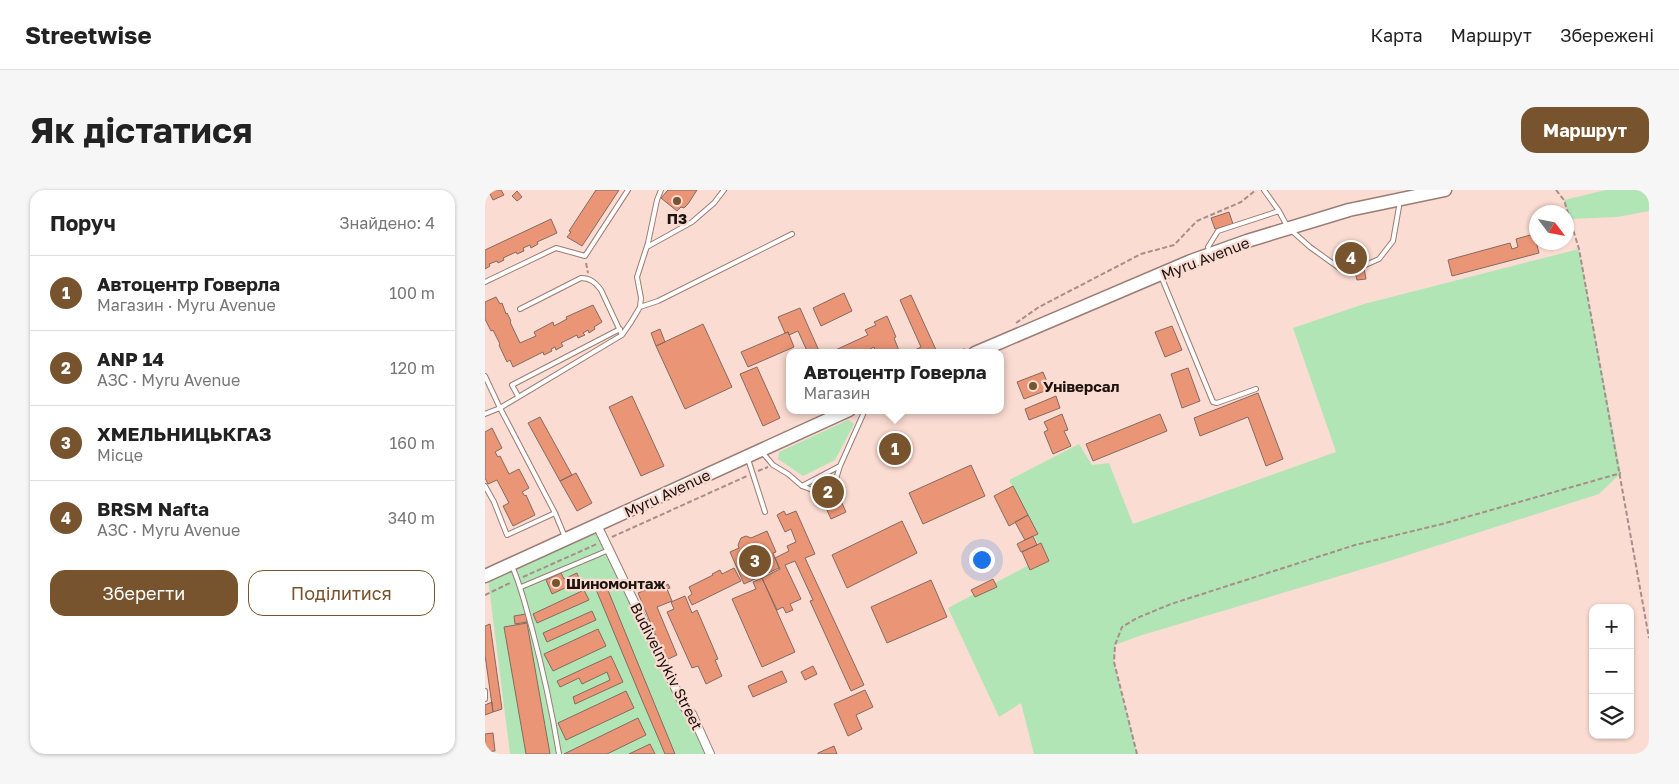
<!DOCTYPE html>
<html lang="uk">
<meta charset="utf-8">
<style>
:root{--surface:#fff;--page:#f6f6f6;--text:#222;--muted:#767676;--line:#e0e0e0;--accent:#77542d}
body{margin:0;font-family:"Golos Text",sans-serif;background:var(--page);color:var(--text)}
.controls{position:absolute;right:15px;bottom:15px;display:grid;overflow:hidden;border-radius:10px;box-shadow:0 1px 4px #0004}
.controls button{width:45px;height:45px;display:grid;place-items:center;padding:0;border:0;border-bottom:1px solid var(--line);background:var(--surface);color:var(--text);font:25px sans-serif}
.compass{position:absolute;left:1044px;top:15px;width:45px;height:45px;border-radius:50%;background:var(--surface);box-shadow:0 1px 4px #0004;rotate:122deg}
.you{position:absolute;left:496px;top:369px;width:18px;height:18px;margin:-12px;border:4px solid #fff;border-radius:50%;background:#1a73e8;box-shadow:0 0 0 8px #1a73e833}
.badge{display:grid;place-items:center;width:32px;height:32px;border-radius:50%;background:var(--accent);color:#fff;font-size:16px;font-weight:700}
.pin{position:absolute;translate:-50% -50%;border:2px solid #fff;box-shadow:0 1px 5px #0006}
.popup{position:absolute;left:301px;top:159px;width:218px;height:65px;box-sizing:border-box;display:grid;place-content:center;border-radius:10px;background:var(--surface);filter:drop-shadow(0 1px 4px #0005);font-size:16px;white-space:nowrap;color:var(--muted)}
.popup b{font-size:19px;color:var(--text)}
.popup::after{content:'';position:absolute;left:50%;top:100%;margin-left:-10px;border:10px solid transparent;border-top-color:var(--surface)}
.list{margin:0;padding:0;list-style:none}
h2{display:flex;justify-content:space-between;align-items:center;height:65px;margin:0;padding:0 20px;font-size:21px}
h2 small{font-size:16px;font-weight:400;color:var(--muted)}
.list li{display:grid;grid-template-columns:32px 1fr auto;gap:15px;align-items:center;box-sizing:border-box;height:75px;padding:0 20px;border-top:1px solid var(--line)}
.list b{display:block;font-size:19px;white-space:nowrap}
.list p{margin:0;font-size:16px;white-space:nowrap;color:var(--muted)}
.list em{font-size:16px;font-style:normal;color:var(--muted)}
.actions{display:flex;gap:10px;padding:15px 20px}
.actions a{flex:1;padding:11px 0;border:1px solid var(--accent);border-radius:15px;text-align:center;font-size:18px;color:var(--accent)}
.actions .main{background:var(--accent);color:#fff}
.icon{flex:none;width:28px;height:28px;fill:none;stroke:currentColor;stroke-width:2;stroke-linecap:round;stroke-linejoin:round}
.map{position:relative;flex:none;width:1164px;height:564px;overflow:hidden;border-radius:15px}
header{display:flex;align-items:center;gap:30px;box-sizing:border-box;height:70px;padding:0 25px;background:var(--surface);border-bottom:1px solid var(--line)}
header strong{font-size:24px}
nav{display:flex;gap:28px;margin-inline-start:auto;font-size:18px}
.intro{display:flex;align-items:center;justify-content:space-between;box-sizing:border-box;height:120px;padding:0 30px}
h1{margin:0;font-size:35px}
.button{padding:12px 22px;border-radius:15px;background:var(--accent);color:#fff;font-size:18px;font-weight:700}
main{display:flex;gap:30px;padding:0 30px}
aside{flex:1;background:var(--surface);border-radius:15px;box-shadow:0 1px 4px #0004}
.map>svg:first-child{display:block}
.green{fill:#b2e5b6}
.building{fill:#eb9577;stroke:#856a60}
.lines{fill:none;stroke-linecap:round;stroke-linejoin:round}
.service-casing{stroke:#997d74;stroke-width:6}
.minor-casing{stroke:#997d74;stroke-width:10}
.primary-casing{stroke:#997d74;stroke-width:15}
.path{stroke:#a68f88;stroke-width:2;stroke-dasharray:5 2.5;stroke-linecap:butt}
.service{stroke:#fff;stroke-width:4}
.minor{stroke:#fff;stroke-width:8}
.primary{stroke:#fff;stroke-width:12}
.poi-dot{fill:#77542d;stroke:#fbdcd2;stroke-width:2}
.labels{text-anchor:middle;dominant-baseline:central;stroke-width:4.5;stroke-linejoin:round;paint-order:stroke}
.poi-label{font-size:15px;font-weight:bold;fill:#1c120e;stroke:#fbdcd2;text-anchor:start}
.street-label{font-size:15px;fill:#1c120e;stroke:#fbdcd2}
</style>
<header>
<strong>Streetwise</strong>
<nav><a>Карта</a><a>Маршрут</a><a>Збережені</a></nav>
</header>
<div class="intro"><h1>Як дістатися</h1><a class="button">Маршрут</a></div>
<main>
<aside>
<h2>Поруч<small>Знайдено: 4</small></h2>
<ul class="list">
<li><span class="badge">1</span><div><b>Автоцентр Говерла</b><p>Магазин · Myru Avenue</p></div><em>100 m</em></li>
<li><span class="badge">2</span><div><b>ANP 14</b><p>АЗС · Myru Avenue</p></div><em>120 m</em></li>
<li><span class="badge">3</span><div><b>ХМЕЛЬНИЦЬКГАЗ</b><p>Місце</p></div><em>160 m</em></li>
<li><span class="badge">4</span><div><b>BRSM Nafta</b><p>АЗС · Myru Avenue</p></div><em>340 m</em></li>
</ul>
<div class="actions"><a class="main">Зберегти</a><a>Поділитися</a></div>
</aside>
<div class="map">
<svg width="1164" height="564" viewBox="0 0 1164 564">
<rect width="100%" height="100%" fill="#fbdcd2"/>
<!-- green -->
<path class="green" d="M1121,0H1164V21L1132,27L1085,29L1079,10Z
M1094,59L1136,283L1114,304L898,373L654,446L630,455L629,472L652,564H549L536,513L514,527L463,418L559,367L524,290L594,254L607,275L624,273L648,334L851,262L808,138L879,114Z
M363,230L369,234L350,270L318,286L293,269L294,262Z
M110,340L197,520L204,526L221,564H25L3,389Z"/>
<!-- building -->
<path class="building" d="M3,0H16L19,5L8,10Z
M111,0H134L97,56L82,47L86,42L84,41Z
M183,0H212L203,14L199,18L196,17L192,21L176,8Z
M32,1L37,7L32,11L27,6Z
M744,22L748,34L730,39L726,28Z
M66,29L72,43L52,52L53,54L46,58L45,55L38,58L39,61L32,64L31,62L18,68L19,70L13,73L12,71L4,74L5,76L0,79V60Z
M1049,44L1054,63L967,86L963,70L1025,53L1027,59L1033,57L1031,49Z
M875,57L881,89L872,90L868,74L858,76L855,61Z
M359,103L367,121L336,136L328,118Z
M426,105L452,162L449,163H424L436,157L415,110Z
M11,107L15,114L17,113L21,124L22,123L26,131L25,132L35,153L51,146L49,142L68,132L69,136L82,129L81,127L108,115L117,132L109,137L110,139L104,143L103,140L98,143L100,145L93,148L92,145L76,153L78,156L71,160L70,157L66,159L67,161L59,165L58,162L28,177L25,170L22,172L14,155L15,154L8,140L6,141L0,129V112Z
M315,118L335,163H323L313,141L304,145L303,142L300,143L293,127Z
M402,126L411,147L409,148L415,163H391L389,157L378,163H344L383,145L380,140L391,135L389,132Z
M218,134L247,197L200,219L171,156Z
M687,136L697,160L680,167L670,142Z
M175,139L180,152L171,156L166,143Z
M303,142L309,157L263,177L256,162Z
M272,177L295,228L278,236L255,184Z
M703,178L715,211L697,218L686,184Z
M558,182L565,199L539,209L532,192Z
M773,203L798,269L781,276L763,227L715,246L709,228Z
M147,206L179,276L156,286L124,217Z
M571,206L575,218L544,230L540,219Z
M577,224L583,240L579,241L586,256L568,264L559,242L563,240L559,232Z
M675,224L682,241L608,271L601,254Z
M55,227L87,285L75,291L43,233Z
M7,238L17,258L10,262L13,267L15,266L24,284L34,279L44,298L37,302L40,306L41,305L50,325L28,336L18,316L24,313L12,290L3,294L0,288V242Z
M486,275L500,306L438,334L424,303Z
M91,283L107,313L92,321L75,291Z
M342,288L354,311L344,316L333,292Z
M528,296L543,325L524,336L509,306Z
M356,311L361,322L346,329L341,318Z
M299,321L301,325L311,321L330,364L320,368L379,495L366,501L325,411L328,410L310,371L300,375L316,409L305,414L308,420L301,423L298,417L292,420L277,388L295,379L290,368L304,361L302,356L311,352L306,339L300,342L292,325Z
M543,325L553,344L540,350L530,332Z
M417,331L432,363L362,398L347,365Z
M282,341L291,362L288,363L294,378L259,394L245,362L254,358L253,355L256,348L261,346L266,348Z
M548,346L552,355L536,362L532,354Z
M556,353L564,371L545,380L537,362Z
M249,378L256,391L207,415L203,407L207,404L204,397L228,385L227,384L235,380L237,384Z
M76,383L79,389L92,383L95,391L67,404L61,390Z
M277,388L310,462L277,477L247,409L271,399L268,392Z
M508,389L512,397L490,407L486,400Z
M446,390L462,427L402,453L386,417Z
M179,392L180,396L183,394L185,398L182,399L187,411L172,417L192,465L181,470L153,403Z
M120,393L190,564H180L157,510L110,397Z
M99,400L104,410L52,433L48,424Z
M200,406L207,423L212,420L233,469L230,470L237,486L221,494L213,476L207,478L182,422L189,419L186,412Z
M107,421L111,430L62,452L58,443Z
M41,424L42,432L30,434L29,426Z
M42,433L65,564H41L19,437Z
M5,434L17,519L8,522L0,465V436Z
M113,439L121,456L68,481L59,464Z
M126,466L138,492L90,514L88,507L125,490L122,482L97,494L94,488L75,497L72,491Z
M328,476L332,484L320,490L316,482Z
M297,481L302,492L268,507L263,496Z
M380,500L388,517L371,525L377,539L363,546L349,514Z
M141,501L149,518L81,550L73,533Z
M7,512L8,522L0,525V515Z
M153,528L161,545L122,564H79Z
M8,543L10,561L0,562V544Z
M165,554L170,564H144Z
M349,556L352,564H333V563Z"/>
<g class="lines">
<!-- service casing -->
<g class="service-casing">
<path id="service" d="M779,0L794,21L802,36
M807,41L825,57L857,80L869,79
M162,57L207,32L229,13L239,0
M725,62L723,57L733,41L794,21
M878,76L894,69L908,51L915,11
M676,86L728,212L732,213L771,199
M0,92L71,58L100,66L143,0
M155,117L173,111L307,44
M35,119L96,88C105,88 110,92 116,100L137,145
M0,186L15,218L70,323L80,347
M33,206L27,195L135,139
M0,224L15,218L137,145L146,132L155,117L156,108L152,87L163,53L172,10L176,0
M277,262L288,275L303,284L317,296L338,304
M263,269L280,322
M0,296L9,312L22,345L70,323
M317,296L355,276
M348,299L355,276L380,220
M27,376C36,396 41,418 47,439C58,480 67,522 74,564
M36,397L124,360
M0,501V509"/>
</g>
<!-- minor casing -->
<g class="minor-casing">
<path id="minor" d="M112,335L200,518L207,524L225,564"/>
</g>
<!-- primary casing -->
<g class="primary-casing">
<path id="primary" d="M490,163L706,71L762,51L864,20L960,0
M0,386L364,220"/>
</g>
<!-- path -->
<path class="path" d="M1071,0L1079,10L1094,59L1164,448
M101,73L103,83
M531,133L554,117L656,64L689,55L712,31L756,12L771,0
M471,163L480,159
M273,281L283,277
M127,347L262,286
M38,387L112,354
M0,405L27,392
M652,564L629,472L630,455L637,437L652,428L686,414L870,355L957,334L1136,283"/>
<!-- service -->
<use href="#service" class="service"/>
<!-- minor -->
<use href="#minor" class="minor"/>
<!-- primary -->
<use href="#primary" class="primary"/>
</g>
<!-- markers -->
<g class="poi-dot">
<circle cx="192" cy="11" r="5"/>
<circle cx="548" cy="196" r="5"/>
<circle cx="71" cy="393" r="5"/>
</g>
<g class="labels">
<!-- poi labels -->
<g class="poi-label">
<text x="192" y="28" text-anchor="middle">П3</text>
<text x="558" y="196">Універсал</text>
<text x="81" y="393">Шиномонтаж</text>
</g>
<!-- street labels -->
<g class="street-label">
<text transform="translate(720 68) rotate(-21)">Myru Avenue</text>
<text transform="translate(182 303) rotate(-25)">Myru Avenue</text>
<text transform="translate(182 476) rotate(63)">Budivelnykiv Street</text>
</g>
</g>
</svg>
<div class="controls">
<button>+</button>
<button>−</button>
<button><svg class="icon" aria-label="layers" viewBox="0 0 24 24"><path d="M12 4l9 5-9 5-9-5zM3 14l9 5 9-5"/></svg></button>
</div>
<svg class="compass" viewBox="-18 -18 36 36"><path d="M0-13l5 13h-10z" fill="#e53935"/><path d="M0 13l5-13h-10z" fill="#767676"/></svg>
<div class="you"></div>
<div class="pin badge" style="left:410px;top:259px">1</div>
<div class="popup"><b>Автоцентр Говерла</b>Магазин</div>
<div class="pin badge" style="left:343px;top:302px">2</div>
<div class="pin badge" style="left:270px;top:371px">3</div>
<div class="pin badge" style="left:866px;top:68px">4</div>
</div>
</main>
